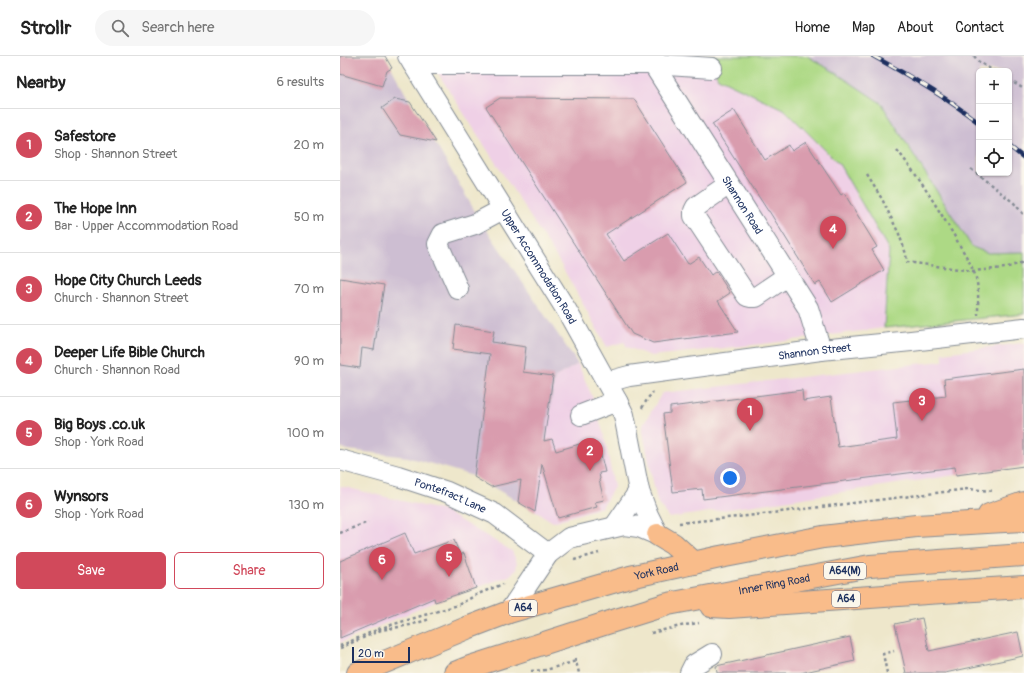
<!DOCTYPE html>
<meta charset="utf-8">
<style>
:root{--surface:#fff;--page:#f6f6f6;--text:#222;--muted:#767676;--line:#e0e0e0;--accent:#d1495b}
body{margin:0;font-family:Pangolin,sans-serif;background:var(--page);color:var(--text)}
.controls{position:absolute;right:12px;top:12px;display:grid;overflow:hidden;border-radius:6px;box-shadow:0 1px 3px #0004}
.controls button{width:36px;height:36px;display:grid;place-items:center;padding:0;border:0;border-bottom:1px solid var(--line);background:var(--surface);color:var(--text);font:20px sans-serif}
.scale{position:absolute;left:12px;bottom:10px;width:58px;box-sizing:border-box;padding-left:4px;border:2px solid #1b2f5e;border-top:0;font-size:11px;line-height:14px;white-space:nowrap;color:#1b2f5e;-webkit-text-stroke:3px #fbf7ec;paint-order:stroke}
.you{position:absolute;left:390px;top:422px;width:14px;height:14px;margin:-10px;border:3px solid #fff;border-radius:50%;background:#1a73e8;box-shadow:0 0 0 6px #1a73e833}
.badge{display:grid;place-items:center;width:26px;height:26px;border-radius:50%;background:var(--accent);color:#fff;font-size:13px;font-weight:700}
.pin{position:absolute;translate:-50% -33px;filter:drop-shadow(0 1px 2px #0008)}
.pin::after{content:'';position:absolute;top:21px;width:14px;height:12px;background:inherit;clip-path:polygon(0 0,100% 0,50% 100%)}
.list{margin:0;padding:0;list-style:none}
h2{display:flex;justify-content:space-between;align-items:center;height:52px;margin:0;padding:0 16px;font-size:17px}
h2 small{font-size:13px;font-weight:400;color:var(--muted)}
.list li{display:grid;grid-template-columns:26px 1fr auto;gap:12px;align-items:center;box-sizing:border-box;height:72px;padding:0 16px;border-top:1px solid var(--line)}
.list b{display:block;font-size:15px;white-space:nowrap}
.list p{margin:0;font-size:13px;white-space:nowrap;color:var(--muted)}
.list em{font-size:13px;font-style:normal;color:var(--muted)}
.actions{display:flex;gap:8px;padding:12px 16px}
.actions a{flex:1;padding:9px 0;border:1px solid var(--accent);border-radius:6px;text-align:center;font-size:14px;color:var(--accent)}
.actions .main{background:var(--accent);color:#fff}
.icon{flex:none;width:22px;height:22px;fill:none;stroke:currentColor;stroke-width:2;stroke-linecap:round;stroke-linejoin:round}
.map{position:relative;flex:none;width:684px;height:617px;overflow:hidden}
header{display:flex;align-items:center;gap:24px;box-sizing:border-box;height:56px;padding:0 20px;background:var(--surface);border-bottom:1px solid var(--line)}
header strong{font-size:19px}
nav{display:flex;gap:22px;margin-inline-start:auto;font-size:14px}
.search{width:280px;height:36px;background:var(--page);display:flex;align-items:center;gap:10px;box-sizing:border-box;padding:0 14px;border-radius:22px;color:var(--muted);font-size:15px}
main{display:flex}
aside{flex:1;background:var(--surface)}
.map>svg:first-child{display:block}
.built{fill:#efd0e6}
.industrial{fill:#cdbed2;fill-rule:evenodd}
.green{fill:#add985;stroke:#648472}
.building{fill:#d99cae}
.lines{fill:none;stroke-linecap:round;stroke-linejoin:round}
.minor-casing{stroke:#848b94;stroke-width:22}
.highway-casing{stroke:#848b94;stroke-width:24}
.path{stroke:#848b94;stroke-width:2.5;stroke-dasharray:3 3;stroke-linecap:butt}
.minor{stroke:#fff;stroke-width:20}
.highway{stroke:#f9bc8a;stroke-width:22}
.rail-casing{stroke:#1b2f5e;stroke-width:4.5}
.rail{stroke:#fbf7ec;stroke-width:3;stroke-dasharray:9;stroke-linecap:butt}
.labels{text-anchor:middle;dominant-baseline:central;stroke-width:4;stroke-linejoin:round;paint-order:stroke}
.shield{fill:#fbf7ec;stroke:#5e6b89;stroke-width:1}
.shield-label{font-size:10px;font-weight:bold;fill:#1b2f5e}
.street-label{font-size:11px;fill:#1b2f5e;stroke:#fbf7ec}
</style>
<header>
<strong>Strollr</strong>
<div class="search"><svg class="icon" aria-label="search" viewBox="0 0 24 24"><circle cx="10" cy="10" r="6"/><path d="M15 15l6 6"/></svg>Search here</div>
<nav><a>Home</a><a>Map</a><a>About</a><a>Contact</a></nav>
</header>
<main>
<aside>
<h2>Nearby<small>6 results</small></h2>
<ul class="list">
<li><span class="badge">1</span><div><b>Safestore</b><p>Shop · Shannon Street</p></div><em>20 m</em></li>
<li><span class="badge">2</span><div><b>The Hope Inn</b><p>Bar · Upper Accommodation Road</p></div><em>50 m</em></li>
<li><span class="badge">3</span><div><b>Hope City Church Leeds</b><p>Church · Shannon Street</p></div><em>70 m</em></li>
<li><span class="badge">4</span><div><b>Deeper Life Bible Church</b><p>Church · Shannon Road</p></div><em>90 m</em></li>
<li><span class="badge">5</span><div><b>Big Boys .co.uk</b><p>Shop · York Road</p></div><em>100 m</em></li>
<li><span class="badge">6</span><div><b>Wynsors</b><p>Shop · York Road</p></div><em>130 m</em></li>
</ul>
<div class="actions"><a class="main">Save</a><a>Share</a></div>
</aside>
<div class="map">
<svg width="684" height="617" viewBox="0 0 684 617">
<rect width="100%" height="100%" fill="#fbf7ec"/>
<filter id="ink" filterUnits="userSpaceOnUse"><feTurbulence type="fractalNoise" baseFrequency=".025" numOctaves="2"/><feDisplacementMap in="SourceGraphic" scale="8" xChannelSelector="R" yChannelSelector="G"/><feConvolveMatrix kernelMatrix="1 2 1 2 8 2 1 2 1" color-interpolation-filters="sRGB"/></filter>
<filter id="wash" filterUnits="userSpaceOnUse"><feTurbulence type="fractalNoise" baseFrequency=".012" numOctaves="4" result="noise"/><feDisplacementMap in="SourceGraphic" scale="16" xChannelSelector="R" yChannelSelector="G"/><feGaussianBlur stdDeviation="0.9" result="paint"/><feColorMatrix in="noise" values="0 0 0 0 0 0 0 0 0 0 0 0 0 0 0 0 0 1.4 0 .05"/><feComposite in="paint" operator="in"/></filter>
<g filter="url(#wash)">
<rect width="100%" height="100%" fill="#eee7cb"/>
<!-- built -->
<path class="built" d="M87,0H368L378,22L445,54L499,108L549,194L544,272L431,287L311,300L287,291L284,286L267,291L220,207Z
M684,287V410L616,419L329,462L317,445L302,371L322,337L603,305V297Z
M238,308L252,340L263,376L266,388L274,431L262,451L213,466L195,455L215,321Z
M0,430L104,455L172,495L175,502L177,507L176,514L169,520L95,546L0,587Z"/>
<!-- industrial -->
<path class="industrial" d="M0,0H45L70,46L91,80L140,164L238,308L215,321L195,455L133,420L68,401L8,394L0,391Z
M368,0H684V258L544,272L549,194L499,108L445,54L378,22ZM639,15H669V117H639Z"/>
<!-- green -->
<path class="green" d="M368,0H467L496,17L541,47L632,191L648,197L684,196V258L544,272L549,194L499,108L445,54L378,22Z"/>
<g id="blocks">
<!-- building -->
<path class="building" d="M0,0H45L52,12L47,15L42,30L0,18Z
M160,42L294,43L347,126L266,178L284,205L328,177L348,208L359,201L371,219L376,215L390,237L378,245L398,276L313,287L292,278L146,51Z
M55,43L70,46L96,86L60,79L42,52Z
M394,54L425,104L449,89L452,95L466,86L501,139L504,137L537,191L532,194L544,214L492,246L480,226L475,229L429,155H428L372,68Z
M0,222L44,229L34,294L22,292L20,312L0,309Z
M116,269L154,275L152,286L186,291L183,316L213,320L204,385L212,383L216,395L253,384L257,397L260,396L265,416L259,417L260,423L259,424L264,444L255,446L257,451L218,462L202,408L195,456L178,446L181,424L151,431L134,421L150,298L113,293Z
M684,313V410L616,419L615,411L363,443L362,433L333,436L323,358L330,357V351L462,334L463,345L491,341L498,391L557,383L553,346L606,340L604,323Z
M65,477L74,498L114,484L120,499L124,497L136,532L95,546L94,542L0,582V505Z
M582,562L589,595L678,576L683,600L605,617H566L555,568Z
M510,581L515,605L460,617H377L376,610Z"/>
</g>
</g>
<g filter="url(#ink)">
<use href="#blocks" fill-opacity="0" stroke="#848b94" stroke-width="1"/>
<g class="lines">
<!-- minor casing -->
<g class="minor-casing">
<g id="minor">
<path id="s1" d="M68,0L227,255L277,345L284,359L299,435L308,459L318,479"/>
<path d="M73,8H313L372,12"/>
<path id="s2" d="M313,8L468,252L481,294"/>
<path d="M389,128L356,151L354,155V160L407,240L411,241H416L447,220"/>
<path d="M118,233L98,188L103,178L135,168L163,153"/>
<path id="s3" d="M267,326L289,320L481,294L571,285L684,272"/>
<path d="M241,359L277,345"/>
<path id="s4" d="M0,404L58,420L107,436L155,458L208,498"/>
<path d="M275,470L299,435"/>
<path d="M169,556L208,498L229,482L284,469L299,471L318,479"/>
<path d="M350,617L354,609L372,598"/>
</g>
</g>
<!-- highway casing -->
<g class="highway-casing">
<g id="highway">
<path d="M649,459L678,449L684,447"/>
<path d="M318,479L333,488L354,507"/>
<path d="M371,550L389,551L587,537L684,531"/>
<path id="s5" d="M18,617L127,572L169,556L290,521L380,501L483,481L576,470L684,464"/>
<path id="s6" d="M115,617L130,611L270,566L328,548L530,510L684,499"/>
</g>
</g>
<!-- path -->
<path class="path" d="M634,0L639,6L654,15
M669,24L684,33
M557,94C579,121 597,151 615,181C622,194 632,208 636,222C639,234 638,247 638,259
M631,113L674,147L684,159
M527,119L542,143L559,178L566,198L567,206L633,215L665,212L684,206
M302,352L308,342L313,336
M339,467L407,460L628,433L654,435
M0,477L28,466
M234,504L259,497
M311,577L345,569L359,567
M0,590L41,572L118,549L138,538L163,528
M0,592L41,574L70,569L90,563
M235,602L239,617
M191,615L206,614L236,605
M547,617L543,598L554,595"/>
<!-- minor -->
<use href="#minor" class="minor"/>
<!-- highway -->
<use href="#highway" class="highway"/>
<!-- rail casing -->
<g class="rail-casing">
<path id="rail" d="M533,0C570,20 606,41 639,67
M669,90L684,102"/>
</g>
<!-- rail -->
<use href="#rail" class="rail"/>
</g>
</g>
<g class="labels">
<!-- shield labels -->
<g class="shield">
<rect x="484" y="507" width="42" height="16" rx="3"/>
<rect x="492" y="535" width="28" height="16" rx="3"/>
<rect x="169" y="544" width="28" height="16" rx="3"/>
</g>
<g class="shield-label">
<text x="505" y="515">A64(M)</text>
<text x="506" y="543">A64</text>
<text x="183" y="552">A64</text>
</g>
<!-- street labels -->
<g class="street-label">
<text stroke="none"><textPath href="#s2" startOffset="167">Shannon Road</textPath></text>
<text stroke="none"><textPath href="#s1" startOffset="248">Upper Accommodation Road</textPath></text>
<text stroke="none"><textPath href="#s3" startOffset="210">Shannon Street</textPath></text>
<text stroke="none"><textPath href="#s4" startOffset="116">Pontefract Lane</textPath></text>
<text stroke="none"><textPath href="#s5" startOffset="316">York Road</textPath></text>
<text stroke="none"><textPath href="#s6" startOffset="332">Inner Ring Road</textPath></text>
</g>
</g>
</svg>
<div class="controls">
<button>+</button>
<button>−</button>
<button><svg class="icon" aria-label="locate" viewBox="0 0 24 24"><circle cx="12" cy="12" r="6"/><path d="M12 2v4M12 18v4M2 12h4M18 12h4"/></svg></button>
</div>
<div class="scale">20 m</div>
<div class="you"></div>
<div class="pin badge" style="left:410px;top:375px">1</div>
<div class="pin badge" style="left:250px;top:415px">2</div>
<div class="pin badge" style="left:582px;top:365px">3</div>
<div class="pin badge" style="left:493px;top:193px">4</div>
<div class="pin badge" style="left:109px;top:521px">5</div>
<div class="pin badge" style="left:42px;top:524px">6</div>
</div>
</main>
